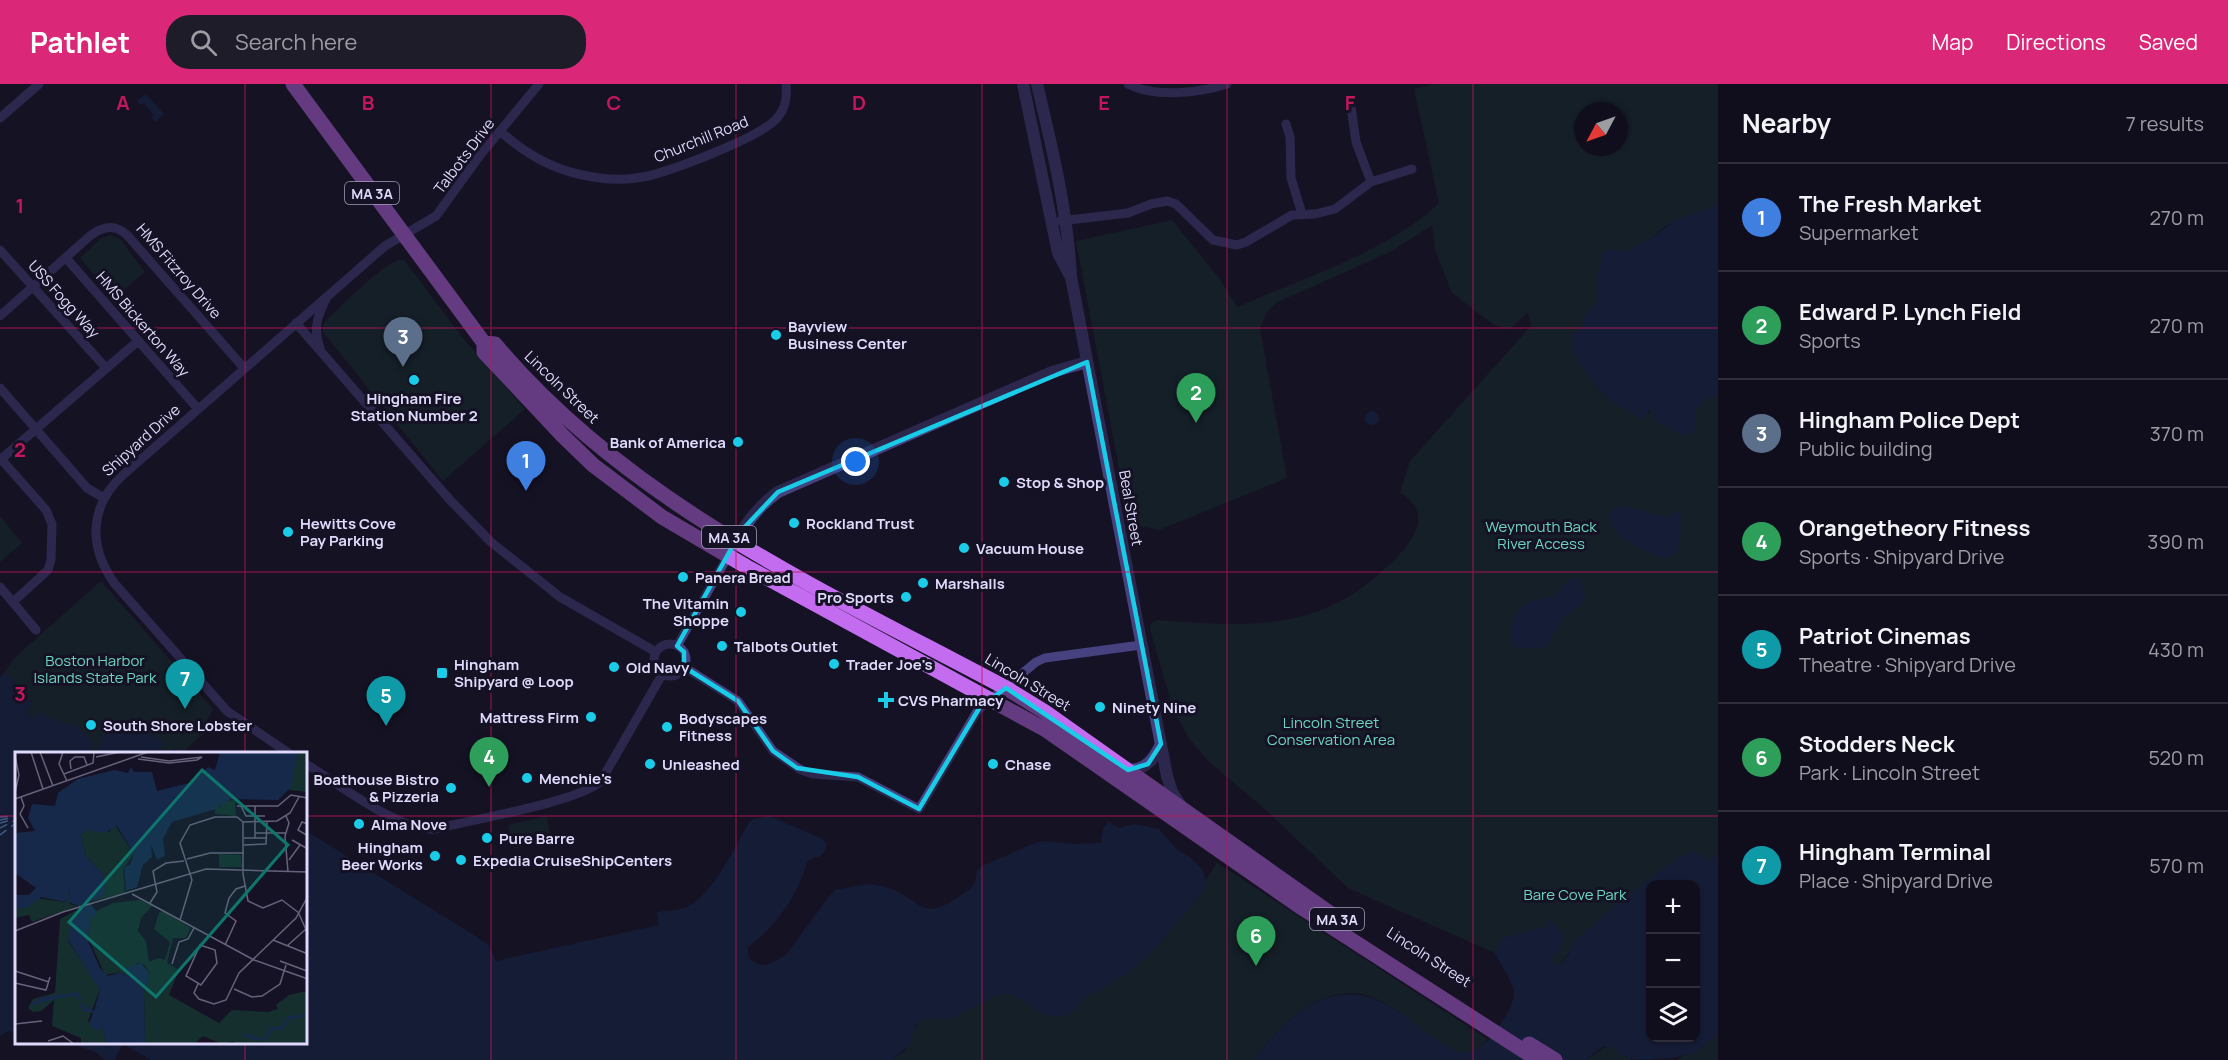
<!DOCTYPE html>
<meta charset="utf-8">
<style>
:root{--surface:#100e1c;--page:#1e1c29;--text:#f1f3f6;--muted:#9c9ca3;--line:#302e3b;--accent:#db2777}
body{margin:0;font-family:Manrope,sans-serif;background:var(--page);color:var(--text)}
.controls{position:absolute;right:18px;bottom:18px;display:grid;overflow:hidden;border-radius:12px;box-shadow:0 2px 4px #0004}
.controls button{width:54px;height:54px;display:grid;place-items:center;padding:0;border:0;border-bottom:2px solid var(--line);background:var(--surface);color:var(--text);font:30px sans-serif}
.compass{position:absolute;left:1574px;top:18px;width:54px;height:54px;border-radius:50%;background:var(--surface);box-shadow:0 2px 4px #0004;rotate:229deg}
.you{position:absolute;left:856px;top:378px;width:21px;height:21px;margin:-15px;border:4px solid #fff;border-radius:50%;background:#1a73e8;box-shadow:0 0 0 9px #1a73e833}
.badge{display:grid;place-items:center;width:39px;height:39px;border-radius:50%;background:var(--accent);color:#fff;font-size:20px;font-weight:700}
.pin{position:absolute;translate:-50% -50px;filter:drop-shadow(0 2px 3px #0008)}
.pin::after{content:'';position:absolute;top:32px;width:21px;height:18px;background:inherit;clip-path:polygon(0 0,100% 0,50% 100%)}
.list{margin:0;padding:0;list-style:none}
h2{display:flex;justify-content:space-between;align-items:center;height:78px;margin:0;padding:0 24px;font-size:26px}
h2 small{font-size:20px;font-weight:400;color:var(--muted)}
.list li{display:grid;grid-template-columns:39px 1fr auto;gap:18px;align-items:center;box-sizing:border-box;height:108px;padding:0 24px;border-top:2px solid var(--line)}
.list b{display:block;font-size:22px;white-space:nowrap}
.list p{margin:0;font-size:20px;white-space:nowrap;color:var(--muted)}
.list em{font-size:20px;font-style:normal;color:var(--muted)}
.icon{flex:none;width:33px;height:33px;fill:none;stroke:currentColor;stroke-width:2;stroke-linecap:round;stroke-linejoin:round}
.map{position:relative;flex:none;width:1718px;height:976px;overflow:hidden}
header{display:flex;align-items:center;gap:36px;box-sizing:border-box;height:84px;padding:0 30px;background:var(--accent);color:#fff}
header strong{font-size:28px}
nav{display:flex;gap:33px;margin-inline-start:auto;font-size:21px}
.search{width:420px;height:54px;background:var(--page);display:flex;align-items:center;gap:15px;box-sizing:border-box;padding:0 21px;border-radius:24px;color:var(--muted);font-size:22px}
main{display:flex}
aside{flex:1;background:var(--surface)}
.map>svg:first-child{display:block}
.green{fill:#152f2e;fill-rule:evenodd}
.water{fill:#16294b;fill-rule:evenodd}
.pier{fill:#161225}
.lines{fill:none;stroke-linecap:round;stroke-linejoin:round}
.ferry{stroke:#72b2f1;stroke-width:1.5;stroke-dasharray:8 6;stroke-linecap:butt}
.minor{stroke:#46427f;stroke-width:9}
.tertiary{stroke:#46427f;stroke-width:12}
.primary{stroke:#c36cf0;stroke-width:15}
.marked{fill:none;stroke:#19cce8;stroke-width:4.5;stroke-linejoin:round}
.grid{fill:none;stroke:#c2185b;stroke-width:1.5;stroke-opacity:0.55}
.poi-dot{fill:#19cce8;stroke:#161225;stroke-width:2}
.labels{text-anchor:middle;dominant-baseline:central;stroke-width:6;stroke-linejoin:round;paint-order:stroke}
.shield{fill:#161225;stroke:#a39ebb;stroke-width:1.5}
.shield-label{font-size:14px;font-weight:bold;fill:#dfdafb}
.street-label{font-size:15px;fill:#dfdafb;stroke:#161225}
.poi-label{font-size:15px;font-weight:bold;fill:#dfdafb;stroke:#161225;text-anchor:start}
.park-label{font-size:15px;fill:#6cd5be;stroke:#161225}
.inset-river{fill:none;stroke:#16294b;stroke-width:3}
.inset-road{fill:none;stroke:#66627b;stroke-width:1.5}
.view{fill:#0f766e;fill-opacity:0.15;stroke:#0f766e;stroke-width:3}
.inset-edge{fill:none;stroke:#dfdafb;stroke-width:3}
.grid-label{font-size:20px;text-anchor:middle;font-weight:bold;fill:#c2185b;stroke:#161225;stroke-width:6;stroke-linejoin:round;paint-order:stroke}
</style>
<header>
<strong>Pathlet</strong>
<div class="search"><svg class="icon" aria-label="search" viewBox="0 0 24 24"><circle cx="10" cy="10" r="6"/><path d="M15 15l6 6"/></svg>Search here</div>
<nav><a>Map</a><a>Directions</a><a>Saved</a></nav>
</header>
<main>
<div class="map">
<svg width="1718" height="976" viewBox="0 0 1718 976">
<rect width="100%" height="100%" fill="#161225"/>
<!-- green -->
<path class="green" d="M1433,0H1718V120L1664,143L1652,154L1627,167L1608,166L1603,169L1597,196L1598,219L1586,231L1581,245C1577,248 1572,248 1571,254C1570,271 1599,307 1612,317C1622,324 1636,327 1648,331L1650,326L1654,328L1655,337L1680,350L1696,343V324L1706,315L1718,312V770L1709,777L1700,771L1679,773L1585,849L1559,881H1554L1552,875L1564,852L1550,836L1546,844L1502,854L1495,869L1348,804L1267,727L1208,677L1188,653L1173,625L1150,545L1151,539L1157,536C1239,542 1311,550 1378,491C1392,479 1408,464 1416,446C1423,430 1414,416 1400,409L1410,377L1531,242L1528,228L1510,245L1494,241L1452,209L1435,166L1432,141L1392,167L1278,218L1266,229L1260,245L1287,394L1159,446L1131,440L1129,437L1076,157L1172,136L1219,194L1237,223C1299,196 1391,166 1439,119L1414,5ZM1583,27H1619V63H1583Z
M110,151L120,155L145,188L114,214L80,174L100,155Z
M400,176L405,177L461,252L525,325L443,397L323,248V240C337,226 383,179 400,176Z
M0,432L22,459L0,478Z
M101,497L213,625L206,638L207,646L182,669L174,665L168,670H154L165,660C139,643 135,646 105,650L96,670H90L94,659C74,643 59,633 33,636L25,627L33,620L5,588L13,575Z
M547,732L551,756L514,765L508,741Z
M1217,779L1487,955C1482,963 1474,969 1465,969C1436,968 1395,910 1353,909C1310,909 1277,944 1254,976H891L905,967L915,943L925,934C935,933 943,937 953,933C969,927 986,909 1003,909C1026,910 1036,934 1063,932L1086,913L1128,889L1158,862L1202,809L1205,797Z
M1718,950V976H1677L1685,970L1692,971Z
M1606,963L1616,964L1631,976H1586Z"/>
<!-- water -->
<path class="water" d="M146,10L164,30L155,38L151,33L154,31L144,19L141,21L137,17Z
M1718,120V312L1706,315L1696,324V343L1691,350H1680L1655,337L1654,328L1650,326L1643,336C1633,329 1621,324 1611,316C1599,306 1569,271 1571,254C1572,248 1577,248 1581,245L1585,231L1598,219L1597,196L1602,169L1608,166L1627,167L1652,154L1675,136Z
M1365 334a7 7 0 1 1 14 0a7 7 0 1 1-14 0Z
M1618,423H1631L1664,433L1680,427C1684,435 1681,460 1676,469L1667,474C1648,470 1600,449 1612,425Z
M1570,494L1579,495L1587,516L1563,533L1547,561L1537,565L1513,563C1506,529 1522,514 1555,513Z
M5,588L33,620L25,627L32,635L41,628L49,634L78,643L94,659L90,670H16V948L8,947L0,952V593Z
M120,643L145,647L166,659L154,670H96L105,650Z
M770,732L820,754L826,759V765L821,772L807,778C797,813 777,842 748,863C747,870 749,876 756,879C784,894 815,820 835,806C848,803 862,798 876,801C927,810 914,848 971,804L975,799L977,787L982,782L1035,759L1045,757L1072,760L1101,759L1104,742L1109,738L1119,744L1134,740L1159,745L1176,765L1191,774L1203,786L1206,800L1202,809L1158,862L1128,889L1086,913L1073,927L1063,932L1045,931L1010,910L1001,909L953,933L944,936L925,934L915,942L910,961L891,976H151L123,960L114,976H104L96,968L72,960H306V747L477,853L489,862L496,877L659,841L657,828C665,826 676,827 685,824C710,815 736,762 748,740L753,735Z
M1694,767L1709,777L1718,770V950L1692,971L1685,970C1676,976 1641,976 1630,975C1609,965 1610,952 1586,976H1254C1286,932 1333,889 1389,922C1412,935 1431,955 1454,966C1463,969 1469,970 1477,965C1490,959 1517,921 1514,907C1512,895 1500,881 1495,869L1502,854C1517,852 1530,844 1546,844L1550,835L1564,852L1558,869L1552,875L1554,881H1559L1568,872L1574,858L1620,818L1679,773ZM1650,800H1696V954H1650Z"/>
<!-- pier -->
<path class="pier" d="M816,773L820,775L809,780L799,810L769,851L751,865L752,871L757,876L765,878L783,870L833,803L864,797L869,800L834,806L785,872L765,881L755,879L749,873L748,863L767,849L797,808L807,778Z"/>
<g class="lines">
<!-- ferry -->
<path class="ferry" d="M0,733L16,732
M0,736L16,733
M0,739L16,735
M0,744L16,736
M0,751L16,739"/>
<!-- minor -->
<path class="minor" d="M1128,0C1155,14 1199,9 1227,0
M1351,23L1356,58L1371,98
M0,34L39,0
M1286,40L1290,53L1291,94L1302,130
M500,47C526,71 557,88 593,93C609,96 627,96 643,93C669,88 762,53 777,34C786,24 787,13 786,0
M1060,137L1128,129L1151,120L1167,117L1176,120L1213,156L1237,161L1246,158L1292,131L1315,130L1335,125L1371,98L1412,85
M0,166L106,284
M66,174L198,325
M0,232L91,151C104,142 115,140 127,151L244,284
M296,239L450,416L491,458L560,513L656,568
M320,264C313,245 317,233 326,215
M0,304L87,404L104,414
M0,374L46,426L52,440L51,476L48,486L13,518
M0,376L138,257
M0,503L36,546
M654 576a16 16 0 1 1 32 0a16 16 0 1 1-32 0Z
M677,562L728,472
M684,583L738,617L773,667L801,686L813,690L858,693L919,725L978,626L1036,578L1045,574L1141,561
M290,670L227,627L115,500C88,463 89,422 123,391L385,162L436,132L481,70L539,0
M306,680C337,699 400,748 435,745C470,736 579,718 601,697L663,589"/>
<!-- tertiary -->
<path class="tertiary" d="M1023,0L1058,169L1069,190
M1037,0C1052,63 1068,129 1071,193L1167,692L1172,708L1181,722
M728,472C741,447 754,425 778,408L1052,288L1087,278
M1128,686C1146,686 1154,675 1161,660"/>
<!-- primary -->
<path class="primary" d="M293,0L484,259V268L562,351L593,381L662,433L747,483L1046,646L1302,824L1538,976
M484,259L495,260C629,420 825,507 1006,604L1045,628L1341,837
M1529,960L1555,976"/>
</g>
<!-- marked area -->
<path d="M0 0H1718V976H0ZM1087,278L1161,660L1148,680L1128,686L1006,604L980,623L919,725L858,693L797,684L773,667L738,617L684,583V568L677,562L741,447L778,408Z" fill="#161225" fill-opacity=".55" fill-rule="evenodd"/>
<path class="marked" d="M1087,278L1161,660L1148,680L1128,686L1006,604L980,623L919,725L858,693L797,684L773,667L738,617L684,583V568L677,562L741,447L778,408Z"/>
<!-- grid -->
<path class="grid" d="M245,0V670M491,0V976M736,0V976M982,0V976M1227,0V976M1473,0V976M0,244H1718M0,488H1718M0,732H16M306,732H1718M245,960V976"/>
<!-- markers -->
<g class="poi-dot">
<circle cx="776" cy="251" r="6"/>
<circle cx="414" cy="296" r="6"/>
<circle cx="738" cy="358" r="6"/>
<circle cx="1004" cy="398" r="6"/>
<circle cx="794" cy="439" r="6"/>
<circle cx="288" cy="448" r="6"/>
<circle cx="964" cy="464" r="6"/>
<circle cx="683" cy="493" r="6"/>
<circle cx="923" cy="499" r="6"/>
<circle cx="906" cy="513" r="6"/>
<circle cx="741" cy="528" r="6"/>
<circle cx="722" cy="562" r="6"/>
<circle cx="834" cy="580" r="6"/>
<circle cx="614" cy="583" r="6"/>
<rect x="436" y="583" width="12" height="12" rx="3"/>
<path d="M883 607h6v6h6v6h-6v6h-6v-6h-6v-6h6z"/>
<circle cx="1100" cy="623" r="6"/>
<circle cx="591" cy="633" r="6"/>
<circle cx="91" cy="641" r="6"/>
<circle cx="667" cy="643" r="6"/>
<circle cx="650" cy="680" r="6"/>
<circle cx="993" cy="680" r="6"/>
<circle cx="527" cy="694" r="6"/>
<circle cx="451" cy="704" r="6"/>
<circle cx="359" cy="740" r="6"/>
<circle cx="487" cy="754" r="6"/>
<circle cx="435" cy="772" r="6"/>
<circle cx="461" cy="776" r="6"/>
</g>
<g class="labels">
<!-- shield labels -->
<g class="shield">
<rect x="345" y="98" width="54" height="22" rx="4.5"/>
<rect x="702" y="442" width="54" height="22" rx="4.5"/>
<rect x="1310" y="824" width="54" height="22" rx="4.5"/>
</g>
<g class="shield-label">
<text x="372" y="109">MA 3A</text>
<text x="729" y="453">MA 3A</text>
<text x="1337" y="835">MA 3A</text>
</g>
<!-- street labels -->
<g class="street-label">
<text transform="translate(701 55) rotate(-22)">Churchill Road</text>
<text transform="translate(464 72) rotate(-53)">Talbots Drive</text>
<text transform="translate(179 187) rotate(49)">HMS Fitzroy Drive</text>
<text transform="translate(64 215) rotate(48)">USS Fogg Way</text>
<text transform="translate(143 240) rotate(49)">HMS Bickerton Way</text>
<text transform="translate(562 303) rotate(44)">Lincoln Street</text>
<text transform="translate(141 356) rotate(-42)">Shipyard Drive</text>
<text transform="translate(1131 424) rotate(80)">Beal Street</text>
<text transform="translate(1028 598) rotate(31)">Lincoln Street</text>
<text transform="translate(1429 873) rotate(33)">Lincoln Street</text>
</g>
<!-- poi labels -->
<g class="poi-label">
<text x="788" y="242">Bayview<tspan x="788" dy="17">Business Center</tspan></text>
<text x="414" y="314" text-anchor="middle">Hingham Fire<tspan x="414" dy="17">Station Number 2</tspan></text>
<text x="726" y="358" text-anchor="end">Bank of America</text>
<text x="1016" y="398">Stop &amp; Shop</text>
<text x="300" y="439">Hewitts Cove<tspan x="300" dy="17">Pay Parking</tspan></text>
<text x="806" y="439">Rockland Trust</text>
<text x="976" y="464">Vacuum House</text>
<text x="695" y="493">Panera Bread</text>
<text x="935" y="499">Marshalls</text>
<text x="894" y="513" text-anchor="end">Pro Sports</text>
<text x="729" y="519" text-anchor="end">The Vitamin<tspan x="729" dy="17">Shoppe</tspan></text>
<text x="734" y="562">Talbots Outlet</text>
<text x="454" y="580">Hingham<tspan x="454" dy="17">Shipyard @ Loop</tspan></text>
<text x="846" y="580">Trader Joe's</text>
<text x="626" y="583">Old Navy</text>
<text x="898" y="616">CVS Pharmacy</text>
<text x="1112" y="623">Ninety Nine</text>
<text x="579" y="633" text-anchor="end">Mattress Firm</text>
<text x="679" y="634">Bodyscapes<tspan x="679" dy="17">Fitness</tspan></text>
<text x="103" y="641">South Shore Lobster</text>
<text x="662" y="680">Unleashed</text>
<text x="1005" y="680">Chase</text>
<text x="539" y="694">Menchie's</text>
<text x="439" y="695" text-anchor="end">Boathouse Bistro<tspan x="439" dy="17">&amp; Pizzeria</tspan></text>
<text x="371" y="740">Alma Nove</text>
<text x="499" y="754">Pure Barre</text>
<text x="423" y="763" text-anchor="end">Hingham<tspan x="423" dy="17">Beer Works</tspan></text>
<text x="473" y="776">Expedia CruiseShipCenters</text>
</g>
<!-- park labels -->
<g class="park-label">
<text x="1541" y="442">Weymouth Back<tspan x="1541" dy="17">River Access</tspan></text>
<text x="95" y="576">Boston Harbor<tspan x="95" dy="17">Islands State Park</tspan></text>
<text x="1331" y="638">Lincoln Street<tspan x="1331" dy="17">Conservation Area</tspan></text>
<text x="1575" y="810">Bare Cove Park</text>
</g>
</g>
<!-- overview -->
<g transform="translate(15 668)">
<rect width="292" height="292" fill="#161225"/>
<path d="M283,0H292V40L274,38ZM206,39L207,49L220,48L221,64L200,62V44L205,56L207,53L206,50ZM100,73L119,102L108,117L110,141L74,150L89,142L91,133L88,123L71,104L65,83L72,78L94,80ZM204,102L226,103L227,115H204ZM54,137L55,152L63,154L17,170L14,163L0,166V156H11L21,146L50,150ZM125,148L137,154L126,166L123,179L131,189L134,210L143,206L150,208L155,190L139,177L144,161L147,159L176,176L171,186H158L152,211L164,218L154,243L204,271L217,258L253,260L263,257L261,253L274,243L292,239V292H219V289L207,292L188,284L179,292H130L129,239L135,222L130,213L123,211L112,217L111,224L106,220L90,223L73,185L75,163L79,165L81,159L98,151ZM64,157L58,164L53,189L85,237L73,269L80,278L88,276L92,292H66V286L37,274L39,248L26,259L18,260L13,256L18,247L40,241L45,167Z" fill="#152f2e"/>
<path d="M205,0H283L276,35L263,48L215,47L202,57L201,44V57L157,70L148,87L150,104L142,108L136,93L137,105L128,113L122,135L111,139L109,116L115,112L119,102L102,74L90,81L72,78L65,83L71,104L88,123L91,133L89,143L74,150L82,160L80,166L75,163L73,189L85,216L93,224L106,220L110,224L113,215L126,211L135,222L129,239L130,292H92L88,276L81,279L74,272L78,261L68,259L63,250L79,259L85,238L53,188L58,163L65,160L62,153L53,150L55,137L50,150L26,145L12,156H0V143H14L21,136L0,121L1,81L20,79L13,66L17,52L40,54L43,41L63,27L99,18L113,21L116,15L119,20H137L142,39L178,30L193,15L200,18Z" fill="#16294b"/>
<path class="inset-river" d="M210,33L224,0M207,35L215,0M208,36L221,0M206,38L218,0M206,39L217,26L227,0M25,247L63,242L65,248M16,252L45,244M229,283L247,288M250,288L256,277L267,276L274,266L293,263"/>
<path class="inset-road" d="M16,0L28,37M25,0L38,34M48,0L44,12L52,29M0,4L4,23L0,41M81,5L105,0M123,7L154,11L182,8L187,5L154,9L126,5M56,17L55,9L60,5H69L72,13M49,22L78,11L79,0M6,45L9,54L5,62L13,76M0,47L133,0M222,54H263L276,43L293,46M226,54L231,64H250M271,64L274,71L270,84L273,120M228,70L262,69L275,61L284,45M293,72L287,70L283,78L293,84M240,81H271M229,86H252M240,86V54M277,88L293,97M229,93L251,92L252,70M172,107L195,101H229M274,108L285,93M117,142L239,208L293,227M135,151L142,140L138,119L151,111L169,109M284,162L293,182M165,168L177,128L165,91L175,73L200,65H222L228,70V122L233,149L248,156L267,148L284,161M0,179L48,160L191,117L293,120M258,188L293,202M185,193L200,198L202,211L186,233L171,224ZM210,193L221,169L210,161L214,146L221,137L230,134M272,194L291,177M265,209L292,219M157,212L164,190L173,187L179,176M0,219L34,230M0,231L31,238L35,225M183,232L179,241L184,247L199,252L211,248L224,221L281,166L293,144M219,237L237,245L247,244L265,232L271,213M0,272L27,269M33,289L48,284L59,292"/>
<path class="view" d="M187,18L273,93L141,245L54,170Z"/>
<rect width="292" height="292" class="inset-edge"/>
</g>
<g class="grid-label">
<text x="123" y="26">A</text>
<text x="368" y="26">B</text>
<text x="614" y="26">C</text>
<text x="859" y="26">D</text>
<text x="1104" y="26">E</text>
<text x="1350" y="26">F</text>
<text x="20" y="129">1</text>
<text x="20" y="373">2</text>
<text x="20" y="617">3</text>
</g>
</svg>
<div class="controls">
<button>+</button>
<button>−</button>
<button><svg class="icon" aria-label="layers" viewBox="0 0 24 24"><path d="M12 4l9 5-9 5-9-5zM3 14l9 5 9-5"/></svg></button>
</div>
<svg class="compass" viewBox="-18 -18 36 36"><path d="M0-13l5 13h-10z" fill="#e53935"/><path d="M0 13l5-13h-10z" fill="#9c9ca3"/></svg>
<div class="you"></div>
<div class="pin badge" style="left:526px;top:407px;background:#3f7fe0">1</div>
<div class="pin badge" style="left:1196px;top:339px;background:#2e9e5b">2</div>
<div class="pin badge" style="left:403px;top:283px;background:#5c6f8a">3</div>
<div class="pin badge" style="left:489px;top:703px;background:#2e9e5b">4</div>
<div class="pin badge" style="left:386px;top:642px;background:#0f9aa8">5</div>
<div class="pin badge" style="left:1256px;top:882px;background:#2e9e5b">6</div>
<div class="pin badge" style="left:185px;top:625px;background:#0f9aa8">7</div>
</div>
<aside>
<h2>Nearby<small>7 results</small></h2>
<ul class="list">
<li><span class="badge" style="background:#3f7fe0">1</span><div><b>The Fresh Market</b><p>Supermarket</p></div><em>270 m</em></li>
<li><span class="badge" style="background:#2e9e5b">2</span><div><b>Edward P. Lynch Field</b><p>Sports</p></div><em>270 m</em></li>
<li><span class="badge" style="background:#5c6f8a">3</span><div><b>Hingham Police Dept</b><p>Public building</p></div><em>370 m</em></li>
<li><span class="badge" style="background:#2e9e5b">4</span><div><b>Orangetheory Fitness</b><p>Sports · Shipyard Drive</p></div><em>390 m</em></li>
<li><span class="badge" style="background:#0f9aa8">5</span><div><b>Patriot Cinemas</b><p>Theatre · Shipyard Drive</p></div><em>430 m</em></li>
<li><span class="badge" style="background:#2e9e5b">6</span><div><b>Stodders Neck</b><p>Park · Lincoln Street</p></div><em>520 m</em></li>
<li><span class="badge" style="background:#0f9aa8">7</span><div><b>Hingham Terminal</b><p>Place · Shipyard Drive</p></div><em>570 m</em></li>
</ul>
</aside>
</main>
